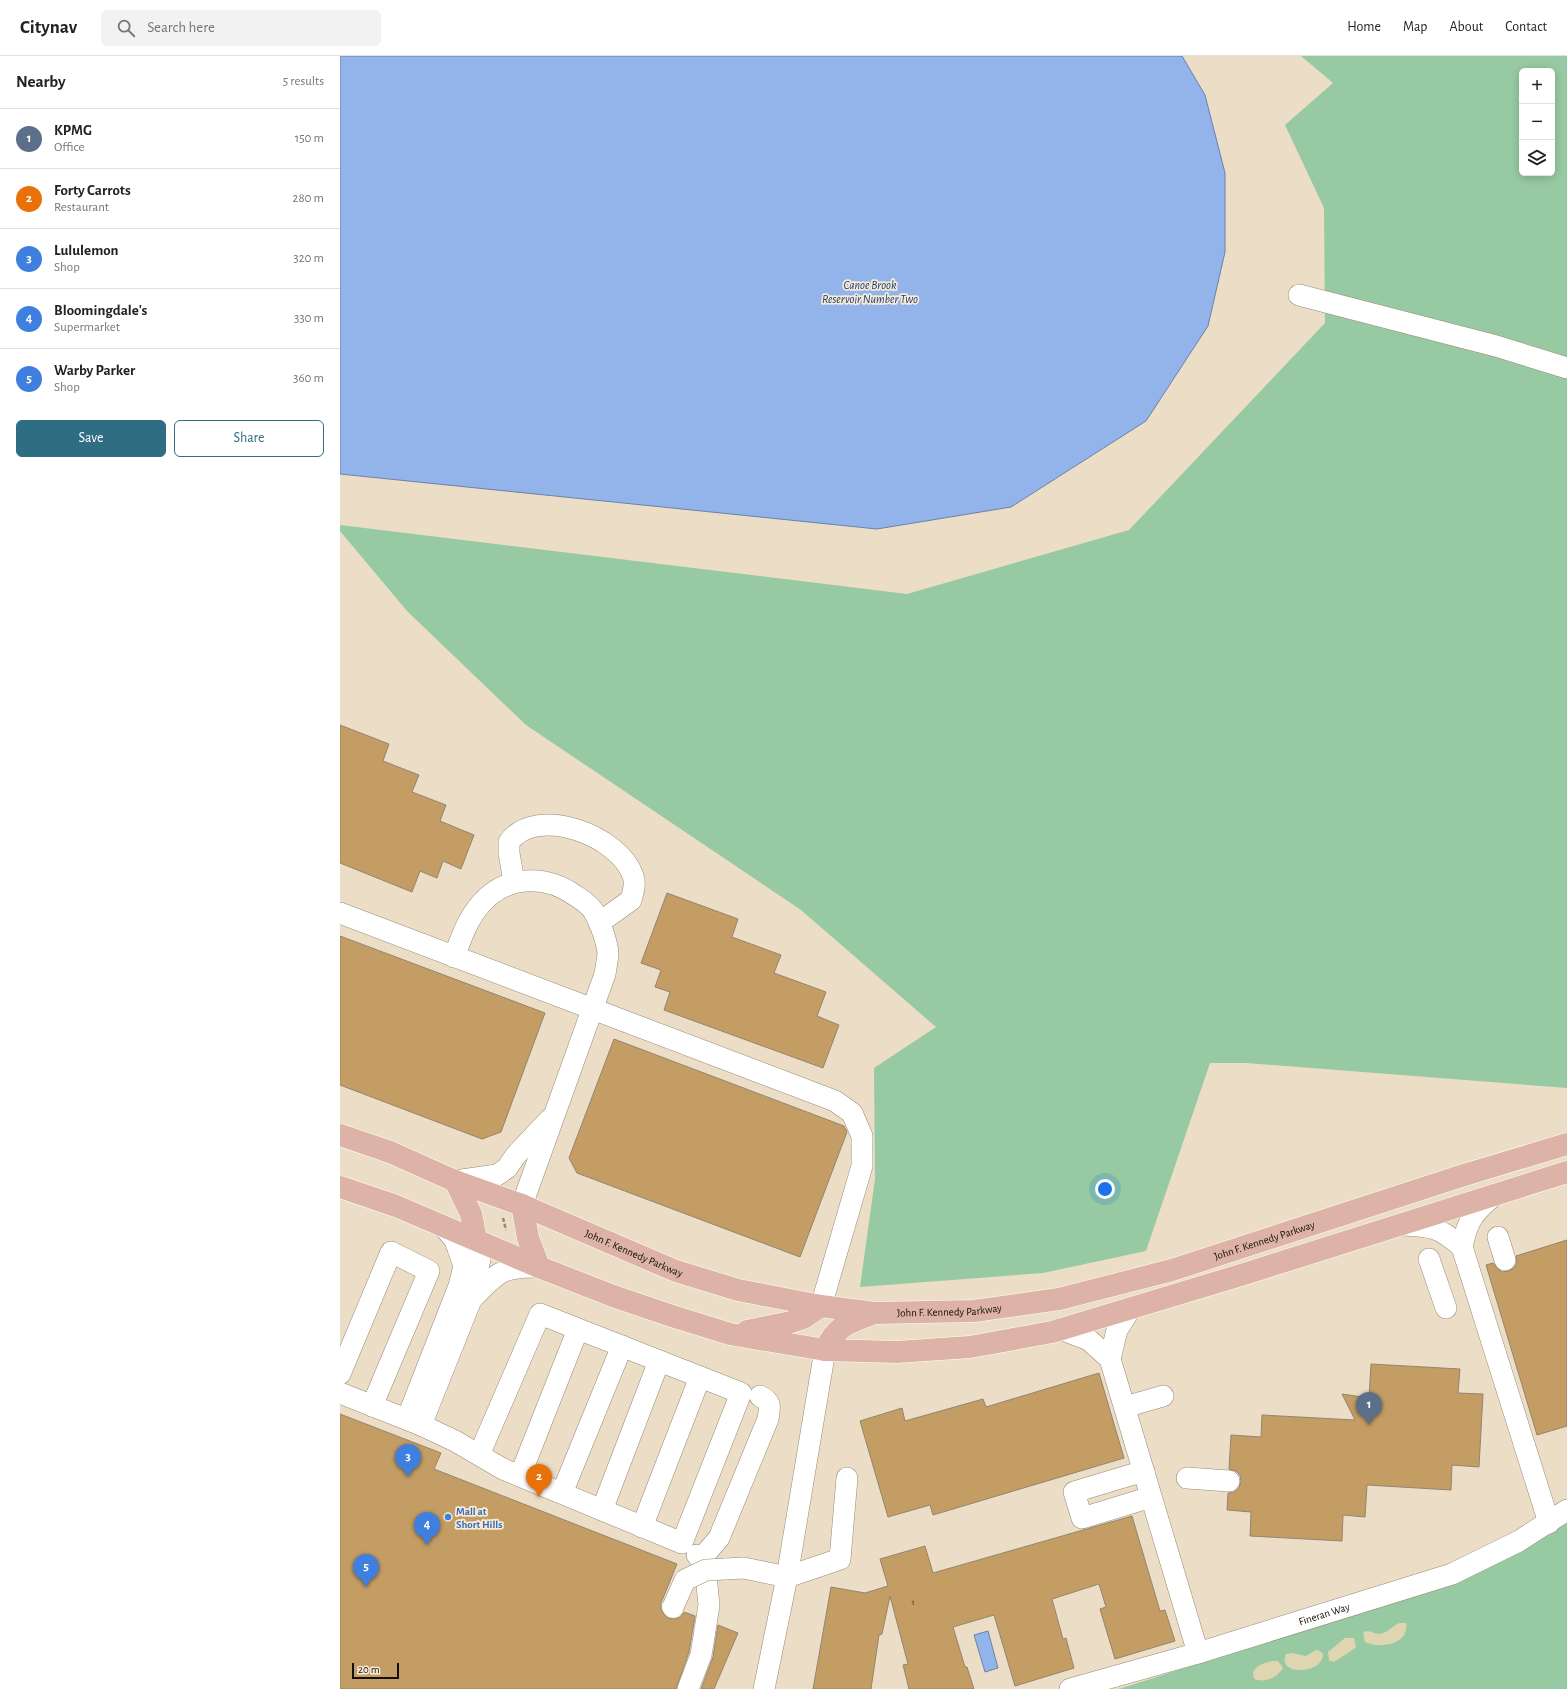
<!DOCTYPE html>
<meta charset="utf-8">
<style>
:root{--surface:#fff;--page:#f2f2f2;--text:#222;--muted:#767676;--line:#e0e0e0;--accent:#2f6d83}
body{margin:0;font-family:"Alegreya Sans",sans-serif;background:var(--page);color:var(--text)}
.controls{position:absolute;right:12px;top:12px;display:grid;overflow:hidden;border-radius:6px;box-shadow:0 2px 10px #0003}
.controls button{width:36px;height:36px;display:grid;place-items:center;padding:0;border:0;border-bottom:1px solid var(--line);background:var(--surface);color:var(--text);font:20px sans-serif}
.scale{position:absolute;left:12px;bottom:10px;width:47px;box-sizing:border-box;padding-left:4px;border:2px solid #140f07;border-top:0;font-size:11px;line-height:14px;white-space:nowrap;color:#140f07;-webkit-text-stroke:3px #f9ead3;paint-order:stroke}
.you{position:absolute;left:765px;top:1133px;width:14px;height:14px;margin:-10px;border:3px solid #fff;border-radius:50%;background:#1a73e8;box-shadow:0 0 0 6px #1a73e833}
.badge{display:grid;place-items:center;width:26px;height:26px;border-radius:50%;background:var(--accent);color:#fff;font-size:13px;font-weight:700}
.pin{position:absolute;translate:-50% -33px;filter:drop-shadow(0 1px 2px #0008)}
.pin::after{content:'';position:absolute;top:21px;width:14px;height:12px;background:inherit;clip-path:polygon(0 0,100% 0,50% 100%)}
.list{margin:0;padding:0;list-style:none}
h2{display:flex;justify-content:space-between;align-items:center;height:52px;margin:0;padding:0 16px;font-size:17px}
h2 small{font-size:13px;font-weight:400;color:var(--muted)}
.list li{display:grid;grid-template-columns:26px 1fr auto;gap:12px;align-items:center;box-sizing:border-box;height:60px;padding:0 16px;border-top:1px solid var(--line)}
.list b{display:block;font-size:15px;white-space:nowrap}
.list p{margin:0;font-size:13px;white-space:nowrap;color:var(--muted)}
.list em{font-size:13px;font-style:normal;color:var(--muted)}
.actions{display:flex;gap:8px;padding:12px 16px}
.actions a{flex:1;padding:9px 0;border:1px solid var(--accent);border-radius:6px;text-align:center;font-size:14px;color:var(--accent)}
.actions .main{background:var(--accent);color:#fff}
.icon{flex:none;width:22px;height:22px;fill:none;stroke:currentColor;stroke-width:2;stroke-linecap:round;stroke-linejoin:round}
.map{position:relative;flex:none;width:1227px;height:1633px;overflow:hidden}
header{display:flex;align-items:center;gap:24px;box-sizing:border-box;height:56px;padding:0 20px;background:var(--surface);border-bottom:1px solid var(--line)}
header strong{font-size:19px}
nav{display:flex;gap:22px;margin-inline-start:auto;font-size:14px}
.search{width:280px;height:36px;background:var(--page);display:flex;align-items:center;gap:10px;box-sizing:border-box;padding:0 14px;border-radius:6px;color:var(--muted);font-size:15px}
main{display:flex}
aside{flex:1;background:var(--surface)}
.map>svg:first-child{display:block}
.green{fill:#97caa2;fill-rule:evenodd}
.sand{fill:#dfd6b1}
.water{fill:#92b4ea;stroke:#6c82a6}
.building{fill:#c39d64;stroke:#938571}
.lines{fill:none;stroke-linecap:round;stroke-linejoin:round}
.minor-casing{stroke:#988a75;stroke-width:22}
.major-casing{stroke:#fff;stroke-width:23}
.path{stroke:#948979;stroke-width:2.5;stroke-dasharray:4 2;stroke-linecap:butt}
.minor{stroke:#fff;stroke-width:21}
.major{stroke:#dcb3a6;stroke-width:22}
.minor-bridge-casing{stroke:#988a75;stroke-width:22;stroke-linecap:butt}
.minor-bridge{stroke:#fff;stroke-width:21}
.shop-dot{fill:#3f7fe0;stroke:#f9ead3;stroke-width:1.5}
.labels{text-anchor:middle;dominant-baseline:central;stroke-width:3.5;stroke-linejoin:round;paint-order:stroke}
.number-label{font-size:9px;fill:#40321e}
.street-label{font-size:11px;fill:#140f07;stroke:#f9ead3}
.shop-label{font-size:11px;font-weight:bold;fill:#366cbe;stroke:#f9ead3;text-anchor:start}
.water-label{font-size:12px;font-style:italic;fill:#163f7e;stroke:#f9ead3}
</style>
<header>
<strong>Citynav</strong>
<div class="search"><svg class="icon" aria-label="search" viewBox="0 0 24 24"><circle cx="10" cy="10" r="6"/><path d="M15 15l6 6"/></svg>Search here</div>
<nav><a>Home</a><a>Map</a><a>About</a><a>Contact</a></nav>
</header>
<main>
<aside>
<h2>Nearby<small>5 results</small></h2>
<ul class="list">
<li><span class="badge" style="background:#5c6f8a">1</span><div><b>KPMG</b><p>Office</p></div><em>150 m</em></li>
<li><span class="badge" style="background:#e8710a">2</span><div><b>Forty Carrots</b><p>Restaurant</p></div><em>280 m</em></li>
<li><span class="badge" style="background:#3f7fe0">3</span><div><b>Lululemon</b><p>Shop</p></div><em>320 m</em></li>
<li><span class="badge" style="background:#3f7fe0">4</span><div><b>Bloomingdale's</b><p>Supermarket</p></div><em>330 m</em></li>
<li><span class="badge" style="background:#3f7fe0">5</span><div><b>Warby Parker</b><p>Shop</p></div><em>360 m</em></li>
</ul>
<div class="actions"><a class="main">Save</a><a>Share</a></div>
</aside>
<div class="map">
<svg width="1227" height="1633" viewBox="0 0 1227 1633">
<rect width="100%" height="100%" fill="#ecddc7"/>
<!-- green -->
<path class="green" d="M961,0H1227V1032L906,1007H870L806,1195L703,1217L520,1231L535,1123L534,1012L596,971L461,854L186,669L67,555L0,475V469L567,538L789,474L985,267L984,152L945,69L993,27ZM1182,15H1212V117H1182Z
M1227,1466V1633H779L1119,1524Z"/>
<!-- sand -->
<path class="sand" d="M1060,1567H1066C1070,1589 1039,1593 1025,1586L1023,1577L1026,1575C1031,1575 1035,1578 1039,1578C1047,1578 1053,1569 1060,1567Z
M1005,1582H1014L1016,1591C1013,1594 998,1604 993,1606L989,1604L988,1596Z
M976,1594L980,1595L983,1598C983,1619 936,1620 946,1598L952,1597L966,1600Z
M933,1605H938L943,1612C937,1622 925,1627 914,1623L913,1616C918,1608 924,1607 933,1605Z"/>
<!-- water -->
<path class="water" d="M0,0H842L865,39L885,117V196L868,270L806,365L671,451L537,473L0,418Z
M648,1575L658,1612L645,1616L634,1579Z"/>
<!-- building -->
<path class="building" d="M0,669L49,688L43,705L79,719L72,736L106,749L100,765L134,779L121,813L103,805L97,822L80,815L72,836L0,807Z
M327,837L398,863L392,881L441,899L434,917L486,936L477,960L499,969L483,1012L324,954L330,936L315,931L321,914L301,907Z
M0,880L205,957L161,1076L142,1083L0,1029Z
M274,983L504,1070L507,1076L460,1201L237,1117L229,1102Z
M1227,1184V1370L1197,1379L1146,1209L1153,1207L1157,1212L1162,1216L1169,1215L1174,1212L1177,1207L1176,1200Z
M1031,1308L1120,1313L1118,1337L1143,1338L1139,1411L1112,1409L1111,1434L1027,1429L1025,1461L1003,1459L1002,1485L910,1480L911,1456L887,1454L888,1437L894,1436L899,1432L901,1425L900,1419L896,1415L889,1413L891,1379L921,1381L922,1359L1015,1364L1002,1338L1029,1342Z
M759,1317L784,1402L593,1459L590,1449L548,1461L520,1365L562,1352L565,1365L643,1343L646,1351Z
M0,1358L101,1397L94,1413L337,1508L321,1547V1553L324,1558L328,1562L335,1563L340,1561L344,1556L355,1560L349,1596L336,1633H0Z
M792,1460L820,1555L825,1554L835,1585L775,1603L760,1553L766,1551L759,1528L712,1543L723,1583L726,1582L734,1612L675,1630L654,1559L613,1571L625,1611H627L634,1633H569L563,1609L568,1608L550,1540L542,1578L539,1579L531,1633H473L491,1531L525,1537L548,1530L540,1503L585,1490L593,1517Z
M378,1569L398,1577L374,1633H361L373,1601Z"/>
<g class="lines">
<!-- minor casing -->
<g class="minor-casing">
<g id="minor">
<path d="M959,239L1156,290L1227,312"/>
<path d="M174,826L169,797V786C197,748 280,780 293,820C296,828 293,837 291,844L259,867"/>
<path d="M0,857L495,1045L512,1057L522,1080V1110L481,1250"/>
<path d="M114,901C121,883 127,864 140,849C165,819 205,818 236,840C242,844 250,849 254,856C260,866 268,888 268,899C267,905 266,912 265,918L182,1149"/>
<path d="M115,1125L157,1119L167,1112L176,1099L210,1063"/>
<path d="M1153,1140C1133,1157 1127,1165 1122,1191L1209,1467"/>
<path d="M1062,1169C1092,1170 1099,1171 1122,1191"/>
<path d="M1158,1181L1165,1204"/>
<path d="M1089,1203L1106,1252"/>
<path d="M131,1244C157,1217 161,1210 199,1211"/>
<path d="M720,1273L749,1284L770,1303L858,1597"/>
<path d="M770,1303L777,1274L791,1252"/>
<path d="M0,1318L51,1196L89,1215L32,1350"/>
<path d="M0,1337L81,1369L115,1385L163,1413L342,1487L401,1337L200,1258L139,1399"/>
<path d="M785,1351L823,1340"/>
<path d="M67,1363L119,1230L124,1210L115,1184L103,1170"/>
<path d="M81,1369L131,1244L140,1203L136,1183"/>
<path d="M804,1415L734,1436L742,1462L811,1441"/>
<path d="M180,1420L238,1273"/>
<path d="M847,1422L889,1425"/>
<path d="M222,1437L282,1290"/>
<path d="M262,1454L319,1305"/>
<path d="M302,1471L360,1321"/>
<path d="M361,1503L379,1482L428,1363C430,1351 432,1346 420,1340"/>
<path d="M385,1513L404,1512L447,1521L500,1503L507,1422"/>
<path d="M348,1633L361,1599L369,1549L367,1529L361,1503L357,1499"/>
<path d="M424,1633L447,1521L485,1294"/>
<path id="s1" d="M730,1633L858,1597L1112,1518L1179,1485L1227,1454"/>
</g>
</g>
<!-- major casing -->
<g class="major-casing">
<g id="major">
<path id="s2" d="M0,1079L50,1096L115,1125L182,1149L336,1215L398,1234L481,1250L535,1257L634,1255L719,1243L832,1214L1121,1120L1227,1088"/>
<path d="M115,1125L131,1158L136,1183"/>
<path d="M0,1131L56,1150L199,1211L273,1240L332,1260L390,1278L485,1294L557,1296L630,1291L712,1276L901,1219L1227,1116"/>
<path d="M182,1149L188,1182L199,1211"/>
<path d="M407,1275L451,1266L463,1262L481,1250"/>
<path d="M485,1294C497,1268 510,1267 534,1257"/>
</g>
</g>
<!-- path -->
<path class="path" d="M163,1162L166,1174"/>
<!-- minor -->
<use href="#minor" class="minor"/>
<!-- major -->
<use href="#major" class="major"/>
<!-- minor-bridge casing -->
<g class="minor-bridge-casing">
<path id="minor-bridge" d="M333,1551L345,1524L366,1514L385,1513"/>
</g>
<!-- minor-bridge -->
<use href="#minor-bridge" class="minor-bridge"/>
</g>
<!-- markers -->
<circle class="shop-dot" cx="108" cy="1461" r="4"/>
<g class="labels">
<!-- number labels -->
<g class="number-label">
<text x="573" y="1546">1</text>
</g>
<!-- street labels -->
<g class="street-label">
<text stroke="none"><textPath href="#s2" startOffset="965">John F. Kennedy Parkway</textPath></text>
<text stroke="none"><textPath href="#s2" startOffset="317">John F. Kennedy Parkway</textPath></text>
<text stroke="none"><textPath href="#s2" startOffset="641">John F. Kennedy Parkway</textPath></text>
<text stroke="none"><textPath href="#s1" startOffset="265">Fineran Way</textPath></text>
</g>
<!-- shop labels -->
<g class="shop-label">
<text x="116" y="1455">Mall at<tspan x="116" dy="13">Short Hills</tspan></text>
</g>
<!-- water labels -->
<g class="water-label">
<text x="530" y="229">Canoe Brook<tspan x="530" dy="14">Reservoir Number Two</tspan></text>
</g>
</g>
</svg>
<div class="controls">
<button>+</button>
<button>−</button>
<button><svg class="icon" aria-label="layers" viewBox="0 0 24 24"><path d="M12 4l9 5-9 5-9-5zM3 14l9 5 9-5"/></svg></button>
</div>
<div class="scale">20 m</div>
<div class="you"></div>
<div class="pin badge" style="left:1029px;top:1369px;background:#5c6f8a">1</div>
<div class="pin badge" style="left:199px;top:1441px;background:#e8710a">2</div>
<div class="pin badge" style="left:68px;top:1421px;background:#3f7fe0">3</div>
<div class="pin badge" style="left:87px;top:1489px;background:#3f7fe0">4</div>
<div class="pin badge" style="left:26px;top:1531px;background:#3f7fe0">5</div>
</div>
</main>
